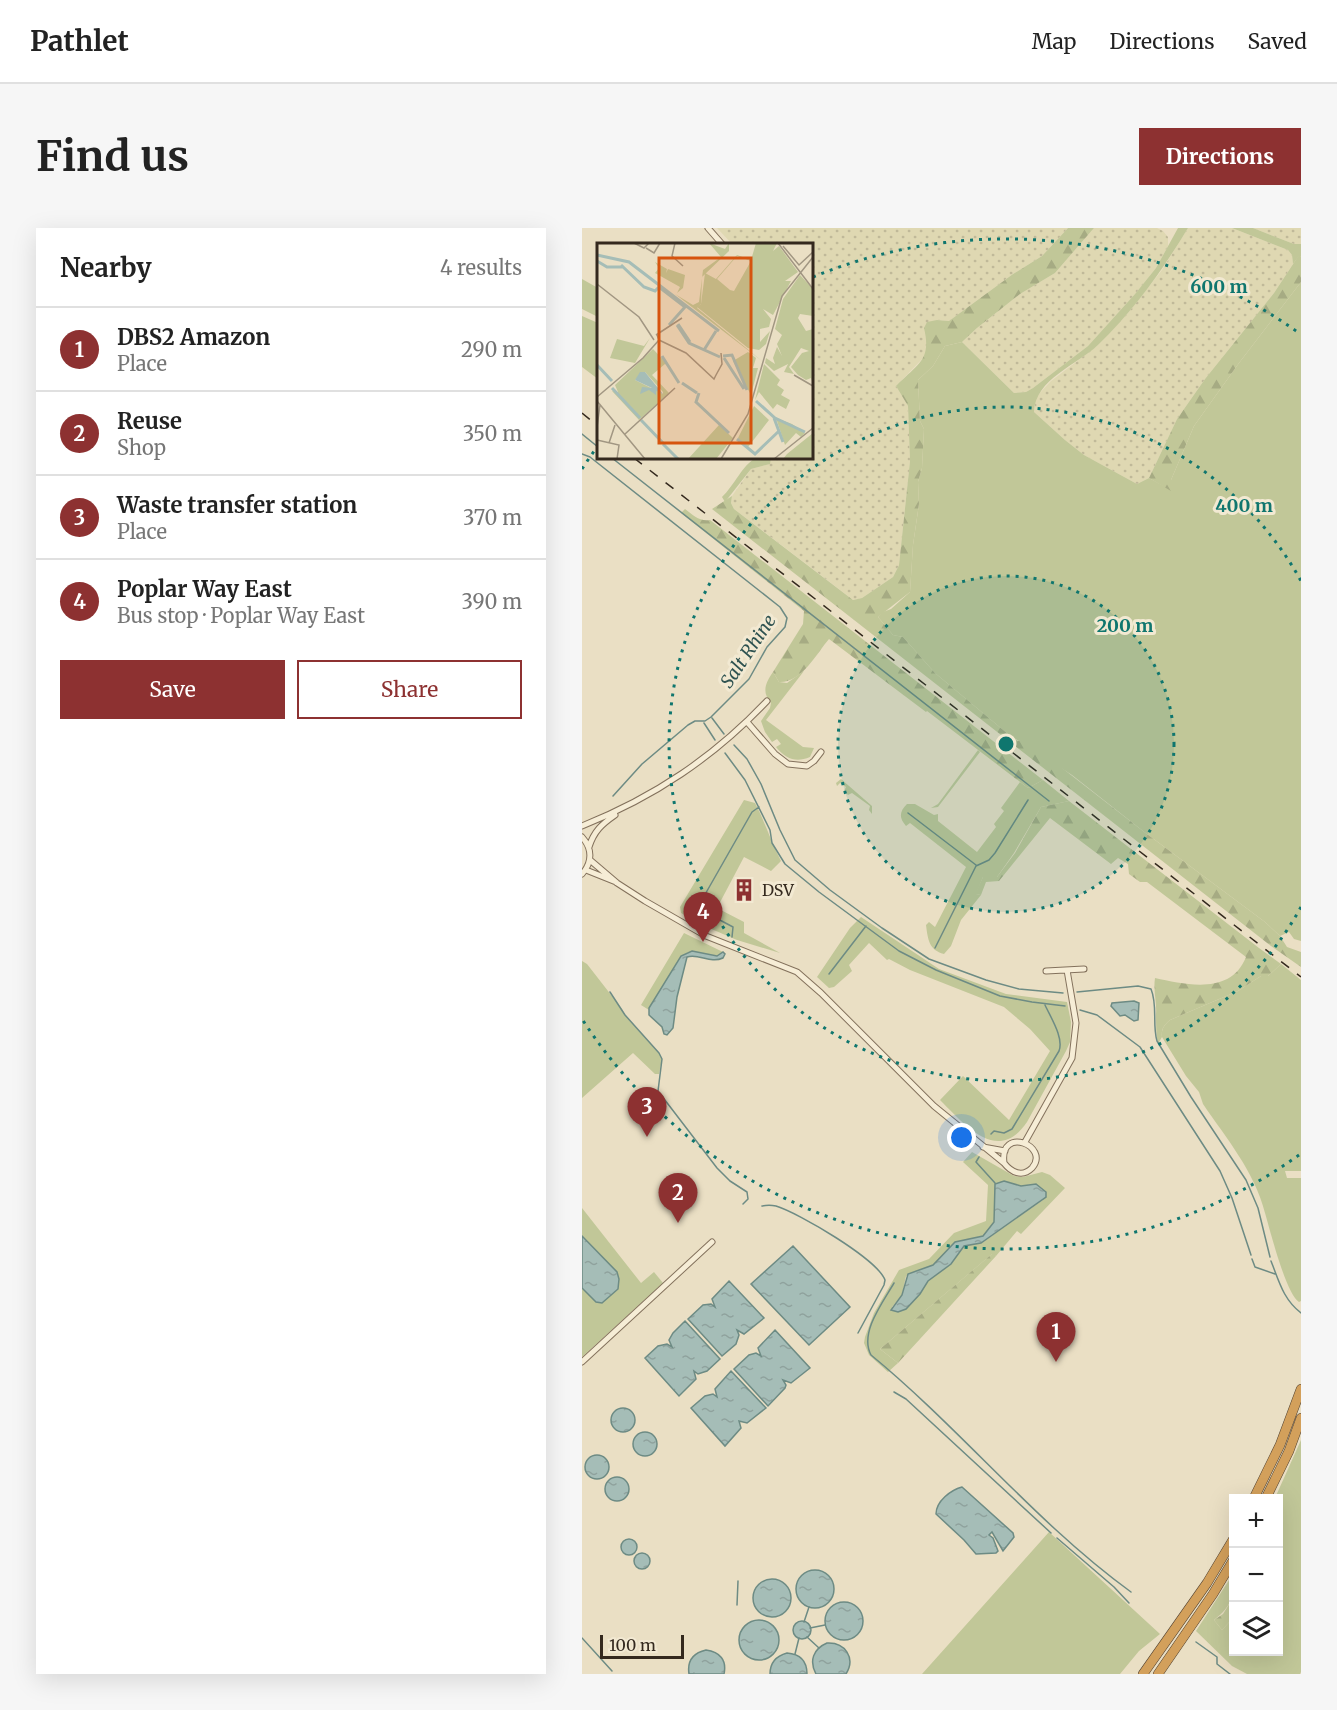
<!DOCTYPE html>
<meta charset="utf-8">
<style>
:root{--surface:#fff;--page:#f6f6f6;--text:#222;--muted:#767676;--line:#e0e0e0;--accent:#8d3131}
body{margin:0;font-family:Merriweather,serif;background:var(--page);color:var(--text)}
.controls{position:absolute;right:18px;bottom:18px;display:grid;overflow:hidden;border-radius:0px;box-shadow:0 6px 24px #0002}
.controls button{width:54px;height:54px;display:grid;place-items:center;padding:0;border:0;border-bottom:2px solid var(--line);background:var(--surface);color:var(--text);font:30px sans-serif}
.scale{position:absolute;left:18px;bottom:15px;width:84px;box-sizing:border-box;padding-left:6px;border:3px solid #34291e;border-top:0;font-size:16px;line-height:21px;white-space:nowrap;color:#34291e;-webkit-text-stroke:4px #f2e9d2;paint-order:stroke}
.you{position:absolute;left:380px;top:910px;width:21px;height:21px;margin:-15px;border:4px solid #fff;border-radius:50%;background:#1a73e8;box-shadow:0 0 0 9px #1a73e833}
.badge{display:grid;place-items:center;width:39px;height:39px;border-radius:50%;background:var(--accent);color:#fff;font-size:20px;font-weight:700}
.pin{position:absolute;translate:-50% -50px;filter:drop-shadow(0 2px 3px #0008)}
.pin::after{content:'';position:absolute;top:32px;width:21px;height:18px;background:inherit;clip-path:polygon(0 0,100% 0,50% 100%)}
.list{margin:0;padding:0;list-style:none}
h2{display:flex;justify-content:space-between;align-items:center;height:78px;margin:0;padding:0 24px;font-size:26px}
h2 small{font-size:20px;font-weight:400;color:var(--muted)}
.list li{display:grid;grid-template-columns:39px 1fr auto;gap:18px;align-items:center;box-sizing:border-box;height:84px;padding:0 24px;border-top:2px solid var(--line)}
.list b{display:block;font-size:22px;white-space:nowrap}
.list p{margin:0;font-size:20px;white-space:nowrap;color:var(--muted)}
.list em{font-size:20px;font-style:normal;color:var(--muted)}
.actions{display:flex;gap:12px;padding:18px 24px}
.actions a{flex:1;padding:14px 0;border:2px solid var(--accent);border-radius:0px;text-align:center;font-size:21px;color:var(--accent)}
.actions .main{background:var(--accent);color:#fff}
.icon{flex:none;width:33px;height:33px;fill:none;stroke:currentColor;stroke-width:2;stroke-linecap:round;stroke-linejoin:round}
.map{position:relative;flex:none;width:719px;height:1446px;overflow:hidden;border-radius:0px}
header{display:flex;align-items:center;gap:36px;box-sizing:border-box;height:84px;padding:0 30px;background:var(--surface);border-bottom:2px solid var(--line)}
header strong{font-size:28px}
nav{display:flex;gap:33px;margin-inline-start:auto;font-size:21px}
.intro{display:flex;align-items:center;justify-content:space-between;box-sizing:border-box;height:144px;padding:0 36px}
h1{margin:0;font-size:42px}
.button{padding:15px 27px;border-radius:0px;background:var(--accent);color:#fff;font-size:21px;font-weight:700}
main{display:flex;gap:36px;padding:0 36px}
aside{flex:1;background:var(--surface);border-radius:0px;box-shadow:0 6px 24px #0002}
.map>svg:first-child{display:block}
.farmland{fill:url(#farmland-dots)}
.green{fill:#c1c798;fill-rule:evenodd}
.forest{fill:url(#forest-firs)}
.water{fill:url(#water-ripples);stroke:#6d8b84;stroke-width:1.5}
.lines{fill:none;stroke-linecap:round;stroke-linejoin:round}
.stream{stroke:#6d8b84;stroke-width:1.5}
.street-casing{stroke:#83715c;stroke-width:7}
.highway-casing{stroke:#514030;stroke-width:10}
.street{stroke:#f6edd6;stroke-width:5}
.highway{stroke:#d3a05b;stroke-width:9}
.rail{stroke:#34291e;stroke-width:1.5;stroke-dasharray:10 10;stroke-linecap:butt}
.ring{fill:none;stroke:#0f766e;stroke-width:3;stroke-dasharray:3 6}
.labels{text-anchor:middle;dominant-baseline:central;stroke-width:6;stroke-linejoin:round;paint-order:stroke}
.poi-label{font-size:16px;fill:#34291e;stroke:#f2e9d2;text-anchor:start}
.water-label{font-size:18px;font-style:italic;fill:#2f5351;stroke:#f2e9d2}
.inset-river{fill:none;stroke:#a5bdb7;stroke-width:3}
.inset-road{fill:none;stroke:#a19682;stroke-width:1.5}
.view{fill:#d6540e;fill-opacity:0.15;stroke:#d6540e;stroke-width:3}
.inset-edge{fill:none;stroke:#34291e;stroke-width:3}
.centre{fill:#0f766e;stroke:#f2e9d2;stroke-width:3}
.ring-label{font-size:18px;text-anchor:middle;font-weight:bold;fill:#0f766e;stroke:#f2e9d2;stroke-width:6;stroke-linejoin:round;paint-order:stroke}
</style>
<header>
<strong>Pathlet</strong>
<nav><a>Map</a><a>Directions</a><a>Saved</a></nav>
</header>
<div class="intro"><h1>Find us</h1><a class="button">Directions</a></div>
<main>
<aside>
<h2>Nearby<small>4 results</small></h2>
<ul class="list">
<li><span class="badge">1</span><div><b>DBS2 Amazon</b><p>Place</p></div><em>290 m</em></li>
<li><span class="badge">2</span><div><b>Reuse</b><p>Shop</p></div><em>350 m</em></li>
<li><span class="badge">3</span><div><b>Waste transfer station</b><p>Place</p></div><em>370 m</em></li>
<li><span class="badge">4</span><div><b>Poplar Way East</b><p>Bus stop · Poplar Way East</p></div><em>390 m</em></li>
</ul>
<div class="actions"><a class="main">Save</a><a>Share</a></div>
</aside>
<div class="map">
<svg width="719" height="1446" viewBox="0 0 719 1446">
<defs>
<pattern id="farmland-dots" width="8" height="8" patternUnits="userSpaceOnUse" patternTransform="scale(1.5)"><rect width="8" height="8" fill="#dfd8b2"/><path d="M2 2h.1M6 6h.1" fill="none" stroke="#c0b999" stroke-width="1.8" stroke-linecap="round"/></pattern>
<pattern id="forest-firs" width="22" height="20" patternUnits="userSpaceOnUse" patternTransform="scale(1.5)"><rect width="22" height="20" fill="#c1c798"/><path d="M5 1l3.5 6h-7zM16 11l3.5 6h-7z" fill="#a6ab83"/></pattern>
<pattern id="water-ripples" width="26" height="14" patternUnits="userSpaceOnUse" patternTransform="scale(1.5)"><rect width="26" height="14" fill="#a5bdb7"/><path d="M2 4q2-2 4 0t4 0M15 11q2-2 4 0t4 0" fill="none" stroke="#8fa29d"/></pattern>
</defs>
<rect width="100%" height="100%" fill="#eadfc4"/>
<!-- farmland -->
<path class="farmland" d="M135,0H486L460,28L431,46L367,93L355,92L344,127L314,158L326,178L328,233L317,337L311,349L280,370L271,372L253,358L152,281L149,275L150,268L169,241L187,236L189,230H230V16H150Z
M512,0H575L581,3L586,9V18L574,40L553,66L506,118L451,160L444,164L432,165L380,114L395,100L438,66L473,45Z
M606,0H650L706,22L710,27L711,36L692,65L623,151L595,191L567,250L555,256L502,227L483,212L452,184L453,173L455,168L469,153L515,118L546,85L580,42Z
M671,0H719V16H712Z"/>
<!-- green -->
<path class="green" d="M596,0H606C580,43 552,82 516,117C495,137 453,151 452,184L483,212L502,227L555,256L567,250L589,262V252L612,198L657,135L719,54V713L712,711L707,704L698,708L683,694L561,603L490,547L426,506L353,445L321,409L311,407L296,389L301,384L309,381L328,364L331,317L337,276L336,254L340,240L342,201L338,193L336,152L351,138L363,118L380,114L432,165L444,164L451,160L506,118L553,66L574,40Z
M650,0H671L712,16H719V29L717,28L711,36L710,27L706,22Z
M0,51L16,60V89L0,81Z
M0,88L16,95V151L0,139Z
M174,230H189L188,236L169,241L143,274L140,269C152,258 161,236 174,230Z
M222,443L184,492L221,519L232,520L228,529C214,535 204,531 194,519L199,516L195,511L190,514L183,504L179,493L188,480L189,475C179,464 184,454 191,444L197,454L205,455Z
M396,522L398,524L356,579L349,580L356,576Z
M259,551L290,578V586L287,582L288,578L270,565L266,567L262,563L264,559L258,555L255,558L254,555Z
M461,552L487,573L459,579L432,625L415,649H401L394,666L399,667L379,692L369,718L362,726C347,722 346,712 344,697L347,694L353,699L384,639L328,595L324,598C317,590 317,584 325,576H333L352,587L356,586V593L395,624L414,599L412,596L422,583L419,580L438,554L446,560Z
M162,572L173,575C183,594 189,614 199,633L189,643L162,629L135,680L162,694V705L198,725L155,712L127,700L99,685L98,679Z
M279,689L357,741L424,766L485,774L489,794L488,814L484,823L445,894C416,937 383,897 358,872L381,848L427,892L468,823L448,801L422,779L328,742L307,731L305,732L287,715L267,737L270,743L252,759L247,760L235,749L268,700Z
M102,705L141,724L135,728L110,723L99,728L67,782L59,777Z
M0,733L5,736L40,781L43,787L77,825L80,831L77,846H73L51,825L0,870Z
M699,736L719,752V943H703L705,950H719V1073L717,1074C704,1066 688,1002 683,985C673,944 644,910 621,876L617,864L604,848L580,809C579,801 582,797 588,792L656,763L679,748H686Z
M390,924L432,948L441,949L460,944L468,947L483,960L439,1006L435,1003L414,1028L410,1026L298,1121L316,1135L306,1144L287,1127L282,1115L283,1109L292,1085L317,1042L347,1031L372,1005L404,993L406,957L381,934ZM422,953L439,958L452,956L461,972L400,1015L382,1018L369,1036L346,1053L338,1066L324,1081L310,1079L320,1067L324,1048L351,1037L373,1014L401,1008L412,994Z
M0,980L59,1055L72,1044L81,1055L0,1129V1060L14,1074L20,1075L37,1051L28,1037L0,1008Z
M719,1212V1444L718,1446H665L650,1438L614,1403L651,1346C651,1369 651,1377 632,1392L640,1402L651,1390L652,1424H696V1317L701,1309L697,1308L696,1270H693Z
M467,1304L578,1406L557,1423L538,1446H340Z"/>
<!-- forest -->
<path class="forest" d="M486,0H512L473,45L438,66L395,100L380,114L363,118L351,138L336,152L338,193L342,201L340,240L336,254L337,276L331,317L328,364L296,389L311,407L321,409L353,445L426,506L436,513L444,512L561,603L683,694L698,708L705,719L719,724V739L689,718L130,281L150,268L149,275L152,281L271,372L280,370L311,349L317,337L328,233L326,178L314,158C335,136 350,133 342,100L345,94L355,92L367,93L431,46L460,28Z
M717,27L719,29V54L657,135L612,198L589,252V263L567,250L595,191L623,151L692,65Z
M103,281C111,287 118,294 128,292L461,552L446,560L345,483L344,484L247,411C234,426 220,455 197,454L191,444L221,396L222,383L99,285Z
M487,573L677,720L699,736L686,748H679L656,763L588,792C582,797 579,801 580,809L576,816C574,806 574,796 574,786C575,774 571,763 573,750C605,757 649,767 664,729L565,654H558L547,646L546,636L536,630L529,636L468,590L417,653L404,654L399,667L393,666L401,649H415L433,625L459,579Z
M411,1025L414,1028L316,1135L298,1121Z
M651,1370V1390L640,1402L632,1392L641,1386Z"/>
<!-- water -->
<path class="water" d="M110,723L135,728L141,724L143,726L141,730C128,736 117,725 105,729L95,769L91,800L85,807L82,806L80,799L67,787V780L99,728Z
M552,773L557,775L556,792L552,793L543,787L538,788L529,778L530,775Z
M422,953L439,958L454,956L464,964V969L399,1015L382,1018L369,1036L346,1053L338,1066L324,1081L316,1084L309,1082L320,1067L326,1046L351,1037L373,1014L401,1008L412,994L413,956Z
M0,1008L35,1044L37,1051L36,1061L20,1075L14,1074L0,1060Z
M211,1018L268,1079L227,1117L169,1056Z
M147,1053L182,1090L162,1106L155,1102L157,1107L154,1116L140,1128L106,1091L121,1077L129,1076L133,1079L130,1071Z
M103,1093L138,1131L125,1143L116,1146L112,1143L114,1151L97,1168L63,1130L76,1118L85,1116L90,1119L87,1112L91,1105Z
M193,1102L228,1140L209,1155L201,1152L204,1157L203,1160L186,1178L152,1141L167,1127L174,1125L179,1128L176,1120Z
M149,1143L184,1180L165,1195L157,1193L159,1200L143,1218L109,1180L123,1168L131,1166L135,1169L133,1161Z
M29 1192a12 12 0 1 1 24 0a12 12 0 1 1-24 0Z
M51 1216a12 12 0 1 1 24 0a12 12 0 1 1-24 0Z
M3 1239a12 12 0 1 1 24 0a12 12 0 1 1-24 0Z
M23 1261a12 12 0 1 1 24 0a12 12 0 1 1-24 0Z
M380,1259L431,1305L432,1309L421,1323L410,1304L407,1307L411,1310L416,1323L414,1325L394,1326L382,1312L354,1286C354,1273 369,1262 380,1259Z
M39 1319a8 8 0 1 1 16 0a8 8 0 1 1-16 0Z
M52 1333a8 8 0 1 1 16 0a8 8 0 1 1-16 0Z
M214 1361a19 19 0 1 1 38 0a19 19 0 1 1-38 0Z
M171 1370a19 19 0 1 1 38 0a19 19 0 1 1-38 0Z
M243 1393a19 19 0 1 1 38 0a19 19 0 1 1-38 0Z
M157 1412a20 20 0 1 1 40 0a20 20 0 1 1-40 0Z
M211 1402a9 9 0 1 1 18 0a9 9 0 1 1-18 0Z
M245,1415C263,1414 274,1430 264,1446H234C227,1433 231,1421 245,1415Z
M124,1422C138,1424 145,1432 142,1446H107C105,1433 111,1425 124,1422Z
M205,1425C218,1426 225,1433 225,1446H188C188,1434 194,1428 205,1425Z"/>
<g class="lines">
<!-- stream -->
<path class="stream" d="M0,206L16,219
M0,226L8,229L198,379L205,390L203,399L185,419L167,451L129,489L123,493H113L106,497L60,536L31,568
M30,230L467,573
M130,490L142,506
M122,495L133,512
M152,517L165,531L179,556L198,602L213,632L248,662L300,700L347,731L404,752L437,761L481,765
M143,525L163,552L188,602L190,615L203,636L237,664L317,723L354,742L418,768L450,774L483,778
M326,585L394,637
M150,709L151,699L117,681V677L170,584L177,579
M353,720L394,638L407,632L413,625L446,572
M247,746L284,698
M28,764L43,787L77,825L80,831L76,863L135,940L148,953L165,964L166,971L161,976
M495,764L556,758L569,761C576,778 570,796 575,813L609,869L664,952L676,980L688,1029
M498,782L515,787L558,819L638,943L650,970L669,1027
M409,906L412,903L422,905L430,901L477,823C482,810 469,790 463,777
M397,929L394,934L413,955
M180,978C185,977 189,977 194,978C217,985 295,1031 303,1052L302,1057L276,1105
M670,1031L673,1039L693,1046
M689,1033C697,1053 701,1071 719,1085
M312,1055C301,1074 277,1105 289,1127C380,1202 454,1295 549,1364
M312,1164L324,1171L469,1305
M475,1310L532,1359L547,1375
M155,1377L156,1353
M222,1394L227,1379
M228,1400L243,1397
M225,1409L237,1420
M0,1410L30,1443
M614,1414L635,1429V1436L648,1446
M213,1426L217,1410"/>
<!-- street casing -->
<g class="street-casing">
<path id="street" d="M126,0L140,16
M165,494L193,526L206,536L225,538L232,533L239,524
M0,598C72,569 131,530 185,473
M0,609C10,620 11,634 0,646
M7,619C12,603 20,596 33,587
M8,632L35,655L63,673L124,708L215,744L239,765L352,878L422,935C429,944 440,950 450,940C469,918 417,897 422,935
M4,642L34,654
M464,743L502,741
M443,914L490,830L494,795L485,742
M401,919L423,923
M0,1134L130,1014"/>
</g>
<!-- highway casing -->
<g class="highway-casing">
<path id="highway" d="M672,1270L698,1217L719,1161
M684,1270L707,1223L719,1190
M561,1446L625,1355L652,1310
M576,1446L631,1366L652,1331"/>
</g>
<!-- street -->
<use href="#street" class="street"/>
<!-- highway -->
<use href="#highway" class="highway"/>
<!-- rail -->
<path class="rail" d="M0,185L16,198
M52,230L719,749"/>
</g>
<!-- distance rings -->
<circle cx="424" cy="516" r="168" fill="#0f766e" fill-opacity=".12"/>
<g class="ring">
<circle cx="424" cy="516" r="168"/>
<path d="M719 679A337 337 0 1 1 719 353"/>
<path d="M717 927A505 505 0 0 1 0 791M0 241A505 505 0 0 1 15 219M231 49A505 505 0 0 1 717 105"/>
</g>
<!-- icons -->
<defs>
<g id="building-bare" transform="scale(1.8)"><path d="M-4-6H4V6H1V3H-1V6H-4ZM-2.5-4.3h1.7v1.8h-1.7ZM.8-4.3h1.7v1.8H.8ZM-2.5-1h1.7V.8h-1.7ZM.8-1h1.7V.8H.8Z" fill="#8d3131" stroke="#f2e9d2" stroke-width="2.5" paint-order="stroke"/></g>
</defs>
<g fill-rule="evenodd">
<use href="#building-bare" x="162" y="662"/>
</g>
<g class="labels">
<!-- poi labels -->
<g class="poi-label">
<text x="180" y="662">DSV</text>
</g>
<!-- water labels -->
<g class="water-label">
<text transform="translate(166 423) rotate(-56)">Salt Rhine</text>
</g>
</g>
<!-- overview -->
<g transform="translate(15 15)">
<rect width="216" height="216" fill="#eadfc4"/>
<path d="M159,0H180L176,8L182,3L201,29L188,38H194L176,72L166,66L174,76L172,84L163,86V99L173,88L169,101L162,107L151,105L100,64L104,61L108,30L119,36L140,12L154,17ZM140,13L154,18L137,48L133,47L120,36ZM58,19L70,26L69,30L71,26L88,32L86,45L80,50L83,44L58,30L62,25ZM203,32L216,46V73L203,71L201,75L209,88L216,86V141L214,135L209,137L201,132L194,124L205,110L212,108L204,105L192,124L197,131L187,129L191,121L177,128L168,120L169,115L178,121L176,115L180,104L185,113L180,101L185,92L178,86L186,56ZM53,95L38,120L13,115L20,96L47,103ZM56,106L72,123L68,121L55,132L72,150L42,177L15,148L21,149L18,142ZM48,129L66,149V151L38,137ZM151,109L159,115L156,125H161L154,152L136,118ZM167,121L183,137L180,142L187,147L184,152L193,157L189,166L180,161L176,166L162,149L158,157ZM157,163L172,177L151,204L141,195ZM179,175L195,181L208,190L204,194L199,190L188,202ZM122,182L136,195L119,216H91ZM216,190V216H186L190,211Z" fill="#c1c798" fill-rule="evenodd"/>
<path d="M112,0L128,6L132,0V8L105,34L104,61L100,65L165,118L78,51L96,62L102,59L106,27L124,14Z" fill="#c1c798"/>
<path d="M43,129H48L66,151L59,148V152L52,147L43,151L45,144L55,145L38,137Z" fill="#a5bdb7"/>
<path class="inset-river" d="M0,12L32,19L122,88M0,18L10,24H27M24,22L47,44L58,48L62,44L88,64L72,82M81,81L93,99M80,82L92,100L123,114M107,107L119,88M65,113L82,140M126,113L135,112L150,147M127,115L147,146M0,122L15,138M85,140L100,150M15,145L43,175M102,150L99,159L132,190M159,158L178,175L208,189M177,175L186,199M44,177L66,200M140,196L158,211L182,188M66,201L81,216"/>
<path class="inset-road" d="M37,0L47,5L52,0M78,0L75,13L86,23M181,0L216,46M186,3L202,22L216,9M49,5L57,10L63,0M0,41L42,74L57,97M59,92L85,75M62,97L89,110L117,136L119,132M119,132L125,121L124,110M197,132L216,143M0,154L46,115L62,97L60,92M0,158L48,216M0,184L3,162M28,191L78,145M0,197L22,202L20,216M12,200L18,182M124,216L151,171L185,53L216,14M177,216L216,185"/>
<path class="view" d="M62,15H154V200H62Z"/>
<rect width="216" height="216" class="inset-edge"/>
</g>
<circle cx="424" cy="516" r="9" class="centre"/>
<g class="ring-label">
<text x="637" y="65">600 m</text>
<text x="662" y="284">400 m</text>
<text x="543" y="404">200 m</text>
</g>
</svg>
<div class="controls">
<button>+</button>
<button>−</button>
<button><svg class="icon" aria-label="layers" viewBox="0 0 24 24"><path d="M12 4l9 5-9 5-9-5zM3 14l9 5 9-5"/></svg></button>
</div>
<div class="scale">100 m</div>
<div class="you"></div>
<div class="pin badge" style="left:474px;top:1134px">1</div>
<div class="pin badge" style="left:96px;top:995px">2</div>
<div class="pin badge" style="left:65px;top:909px">3</div>
<div class="pin badge" style="left:121px;top:714px">4</div>
</div>
</main>
